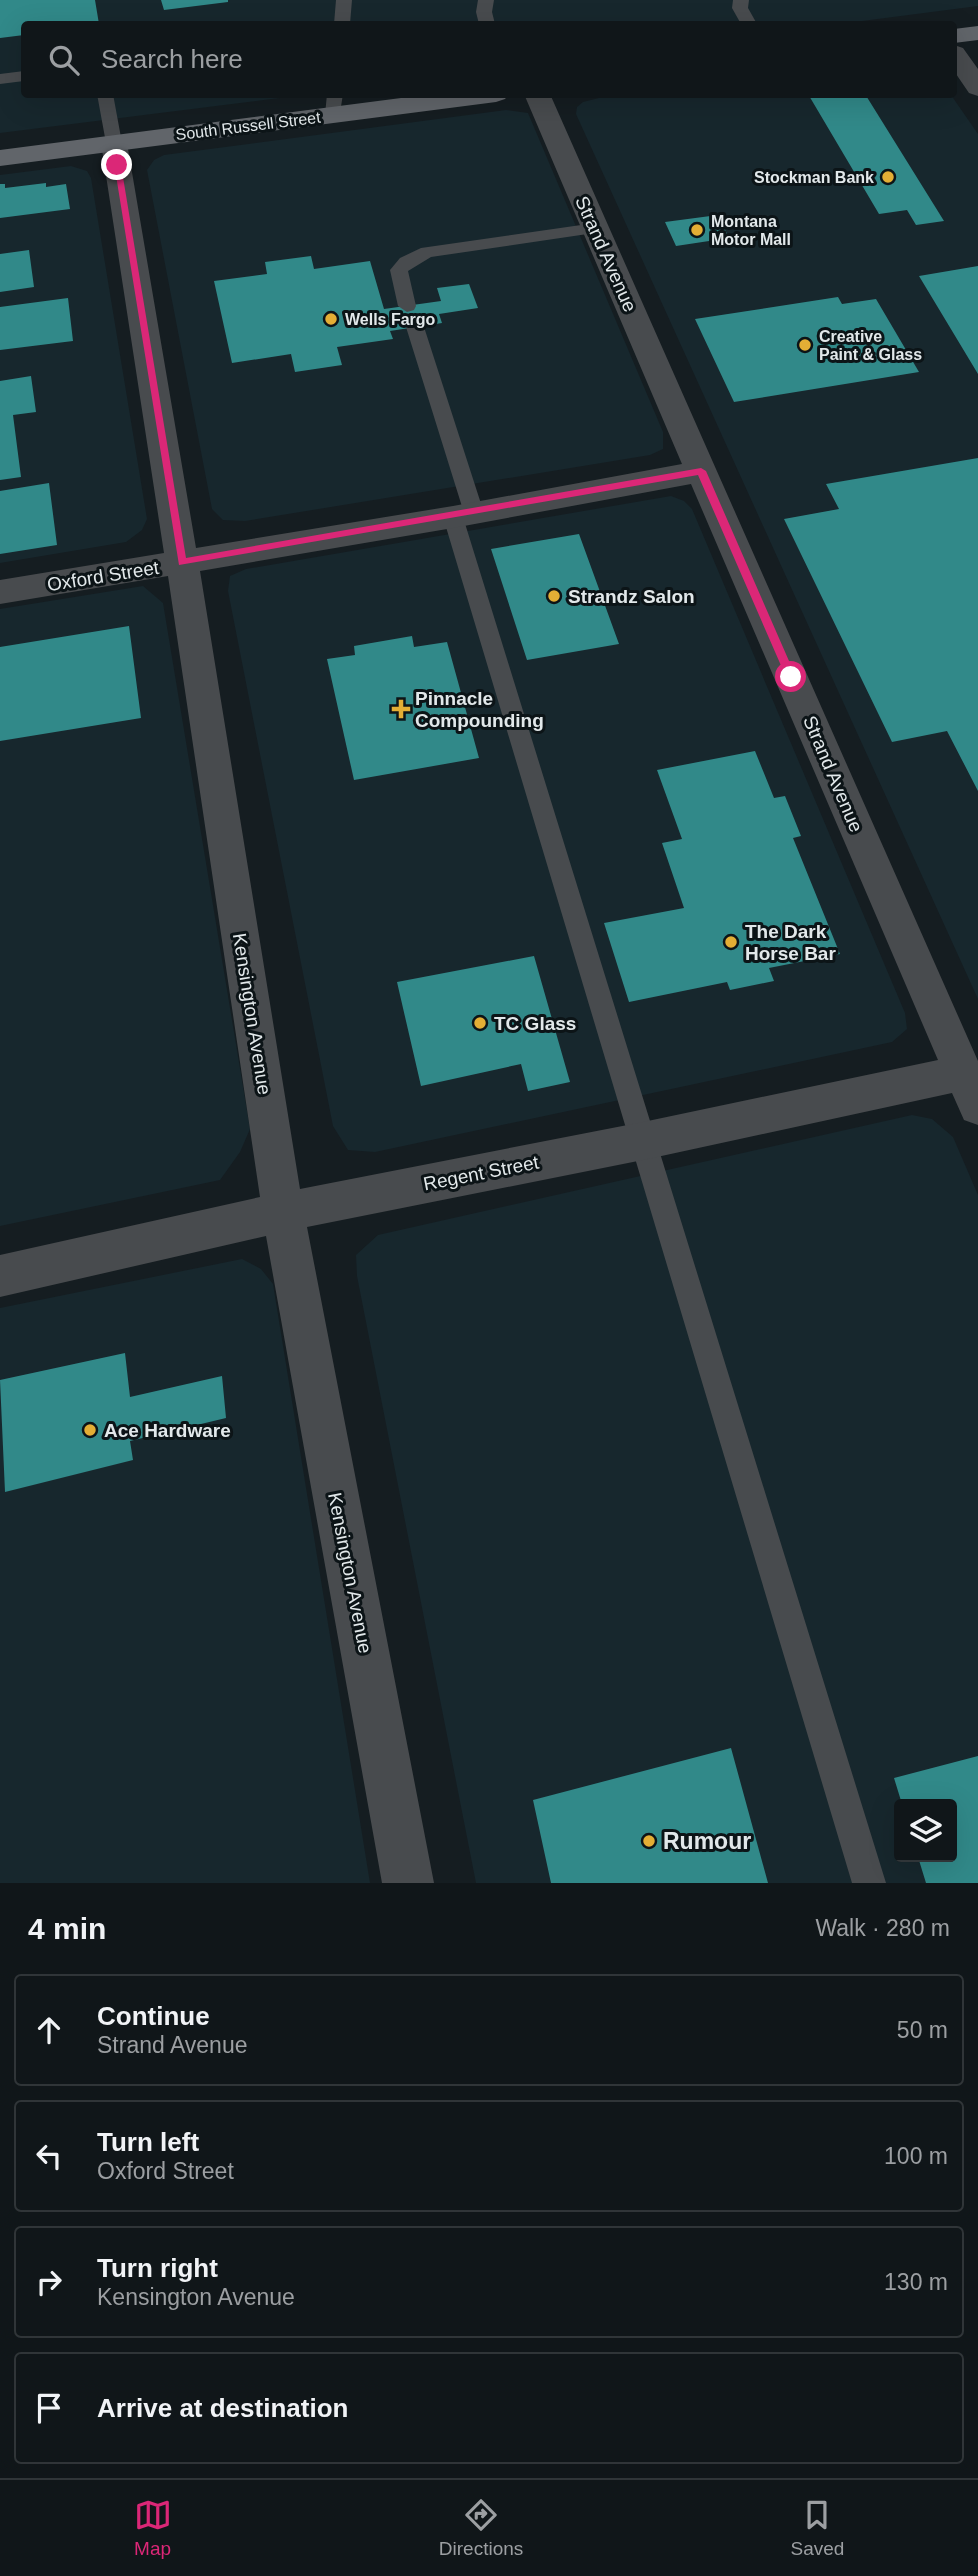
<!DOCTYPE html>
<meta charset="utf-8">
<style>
:root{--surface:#101619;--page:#191f22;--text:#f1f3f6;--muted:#9c9fa2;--line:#303538;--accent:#db2777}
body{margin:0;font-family:Helvetica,sans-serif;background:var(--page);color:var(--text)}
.controls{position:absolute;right:21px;bottom:21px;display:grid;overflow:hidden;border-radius:7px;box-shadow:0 7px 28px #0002}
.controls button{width:63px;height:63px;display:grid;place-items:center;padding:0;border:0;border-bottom:2px solid var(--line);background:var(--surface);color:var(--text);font:35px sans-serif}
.stop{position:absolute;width:21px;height:21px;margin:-16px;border:5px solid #db2777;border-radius:50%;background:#fff}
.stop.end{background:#db2777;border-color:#fff;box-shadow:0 2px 7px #0008}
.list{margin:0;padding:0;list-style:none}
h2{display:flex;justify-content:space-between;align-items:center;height:91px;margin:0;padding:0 28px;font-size:30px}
h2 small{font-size:23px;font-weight:400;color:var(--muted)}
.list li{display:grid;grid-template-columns:46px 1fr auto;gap:21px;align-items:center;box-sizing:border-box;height:112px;margin:0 14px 14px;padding:0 14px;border:2px solid var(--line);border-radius:7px}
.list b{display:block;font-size:26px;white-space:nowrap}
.list p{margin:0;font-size:23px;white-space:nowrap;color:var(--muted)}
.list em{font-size:23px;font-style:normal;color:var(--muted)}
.icon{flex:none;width:38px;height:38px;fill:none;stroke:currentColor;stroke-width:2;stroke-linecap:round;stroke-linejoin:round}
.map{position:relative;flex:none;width:978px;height:1883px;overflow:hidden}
.search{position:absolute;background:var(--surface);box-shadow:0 7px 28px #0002;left:21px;right:21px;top:21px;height:77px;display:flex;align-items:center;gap:18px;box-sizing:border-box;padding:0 24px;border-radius:7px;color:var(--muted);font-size:26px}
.sheet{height:595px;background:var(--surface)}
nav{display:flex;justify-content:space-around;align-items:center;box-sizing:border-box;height:98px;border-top:2px solid var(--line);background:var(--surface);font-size:19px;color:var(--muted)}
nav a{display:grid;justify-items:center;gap:4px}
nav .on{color:var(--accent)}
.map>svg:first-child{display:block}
.built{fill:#17272d;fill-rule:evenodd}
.building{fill:#318989}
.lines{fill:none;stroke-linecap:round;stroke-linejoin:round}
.service{fill:#484b4e;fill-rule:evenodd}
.minor{fill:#484b4e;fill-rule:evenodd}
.secondary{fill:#61656a;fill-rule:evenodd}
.route{fill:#db2777}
.poi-dot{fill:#e3ae35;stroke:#0c1417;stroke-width:2.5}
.labels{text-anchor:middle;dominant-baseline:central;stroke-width:6;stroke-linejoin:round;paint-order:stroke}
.far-street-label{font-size:16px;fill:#e2e8ea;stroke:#0c1417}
.far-poi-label{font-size:16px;font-weight:bold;fill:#e2e8ea;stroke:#0c1417;text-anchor:start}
.street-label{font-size:19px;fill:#e2e8ea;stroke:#0c1417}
.poi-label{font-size:19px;font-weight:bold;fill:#e2e8ea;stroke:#0c1417;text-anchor:start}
.near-poi-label{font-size:23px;font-weight:bold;fill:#e2e8ea;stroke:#0c1417;text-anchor:start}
</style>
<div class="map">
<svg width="978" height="1883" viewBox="0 0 978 1883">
<rect width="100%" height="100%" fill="#151d21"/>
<!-- built -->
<path class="built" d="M0,0H978V6L839,24H24V94L303,95L0,133Z
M615,94L951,95L978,134V999L576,114L577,107L583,102Z
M506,110L528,113L663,432V449L650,455L245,521L223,520L212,509L147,170L154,160L164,155Z
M71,166L87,171L91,178L147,519L142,530L126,542L0,563V175Z
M671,496L684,501L692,509L905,1013L907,1029L892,1042L375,1152L348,1150L333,1126L228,591L230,576L246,569Z
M143,586L163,603L250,1129L240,1152L220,1180L0,1226V609Z
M912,1115L932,1119L953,1137L978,1195V1883H476L357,1276L356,1255L378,1235ZM899,1804H952V1857H899Z
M242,1259L261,1269L273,1284L370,1883H0V1308Z"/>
<!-- building -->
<path class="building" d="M0,0H95L99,24H24V35L0,38Z
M161,0H228V2L164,10Z
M808,94H865L944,221L916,225L907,210L879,214Z
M46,183V187L66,184L70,209L0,218V184H5V188Z
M718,215L729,238L676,246L665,222Z
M29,250L34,287L0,292V254Z
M311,256L314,269L370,261L384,309L441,301L437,288L469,284L478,308L439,314L442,323L390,331L393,339L337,347L342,365L295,372L291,354L232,363L214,281L267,274L265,262Z
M978,266V374L919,276Z
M838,297L842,304L876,299L919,372L734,402L695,319Z
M68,298L73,341L0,350V307Z
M31,376L36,412L13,415L21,477L0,480V381Z
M978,458V791L947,731L892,742L784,519L839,509L826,484Z
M49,483L57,545L0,554V491Z
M579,534L619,644L527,660L491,549Z
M129,626L141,718L0,741V647Z
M412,636L414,647L447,642L479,758L354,780L327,659L355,655L354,646Z
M755,751L774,798L785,796L801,836L793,838L840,954L769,968L774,981L730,990L727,982L629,1002L604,923L684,908L662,843L682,839L657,770Z
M534,956L570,1082L528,1091L521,1064L421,1086L397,982Z
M125,1353L130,1397L222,1376L226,1418L130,1441L133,1460L5,1492L0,1380Z
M731,1748L768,1883H551L533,1800Z
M978,1756V1883H926L918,1857H952V1804H902L894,1778Z"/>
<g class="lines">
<!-- service -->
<path class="service" d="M336,0H352L350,24H334Z
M478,0H494L492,12L495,24H479L476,12Z
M733,0H749L748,8L757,24H741L732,8Z
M24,71V81L0,84V74Z
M97,94H113L122,143L120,147H108L106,143Z
M327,94H343L339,119L333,120L325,115Z
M595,223L601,224L604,228L601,232L431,257L408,271L416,306L414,310L407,312L398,306L390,270L400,258L421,248Z
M415,321L424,327L484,513L481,518L474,520L467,518L464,513L406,327Z
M453,510L460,512L463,517L886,1883H852L443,517L446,512Z"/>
<!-- minor -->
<path class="minor" d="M954,45L963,48L978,69V96L969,93L954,71Z
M524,94H550L978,1061V1125L964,1120L952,1093L643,1160L307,1227L434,1883H382L266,1236L0,1297V1255L260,1197L168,576L0,604V580L164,553L101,143L105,137L114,135L123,137L127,143L196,548L453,506L682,464ZM691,484L938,1060L643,1122L300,1189L200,571L453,528Z"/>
<!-- secondary -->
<path class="secondary" d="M978,26V40L954,43V29Z
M432,94H509L505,99L496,102L0,166V150Z"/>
</g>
<!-- route -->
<path class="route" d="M114,163L121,165L186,558L701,468L706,471L796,677L794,679H787L786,677L698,475L179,565Z"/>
<!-- markers -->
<g class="poi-dot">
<circle cx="888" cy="177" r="7"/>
<circle cx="697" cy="230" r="7"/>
<circle cx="331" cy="319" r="7"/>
<circle cx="805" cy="345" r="7"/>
<circle cx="554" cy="596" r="7"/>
<path d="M397.5 698.5h7v7h7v7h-7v7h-7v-7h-7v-7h7z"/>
<circle cx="731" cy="942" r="7"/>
<circle cx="480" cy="1023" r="7"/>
<circle cx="90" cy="1430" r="7"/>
<circle cx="649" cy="1841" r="7"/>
</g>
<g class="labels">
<!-- far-street labels -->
<g class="far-street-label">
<text transform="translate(248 126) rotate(-7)">South Russell Street</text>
</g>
<!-- far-poi labels -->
<g class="far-poi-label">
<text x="874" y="177" text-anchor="end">Stockman Bank</text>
<text x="711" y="221">Montana<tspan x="711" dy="18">Motor Mall</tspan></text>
<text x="345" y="319">Wells Fargo</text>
<text x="819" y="336">Creative<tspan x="819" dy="18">Paint &amp; Glass</tspan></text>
</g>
<!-- street labels -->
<g class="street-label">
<text transform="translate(606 254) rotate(66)">Strand Avenue</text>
<text transform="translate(103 576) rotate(-9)">Oxford Street</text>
<text transform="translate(833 774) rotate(67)">Strand Avenue</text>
<text transform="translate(252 1014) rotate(81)">Kensington Avenue</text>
<text transform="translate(481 1173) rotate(-11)">Regent Street</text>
<text transform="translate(350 1573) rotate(79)">Kensington Avenue</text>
</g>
<!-- poi labels -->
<g class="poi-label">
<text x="568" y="596">Strandz Salon</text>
<text x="415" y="698">Pinnacle<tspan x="415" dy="22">Compounding</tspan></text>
<text x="745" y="931">The Dark<tspan x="745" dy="22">Horse Bar</tspan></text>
<text x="494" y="1023">TC Glass</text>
<text x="104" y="1430">Ace Hardware</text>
</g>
<!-- near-poi labels -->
<g class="near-poi-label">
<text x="663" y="1841">Rumour</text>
</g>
</g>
</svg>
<div class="controls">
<button><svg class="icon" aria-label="layers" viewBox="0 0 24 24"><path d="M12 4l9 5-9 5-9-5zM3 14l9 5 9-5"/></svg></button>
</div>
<div class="stop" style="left:791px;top:677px"></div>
<div class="stop end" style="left:117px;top:165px"></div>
<div class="search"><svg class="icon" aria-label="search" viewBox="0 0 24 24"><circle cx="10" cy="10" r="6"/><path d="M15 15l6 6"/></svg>Search here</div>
</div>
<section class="sheet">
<h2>4 min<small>Walk · 280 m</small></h2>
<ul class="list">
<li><svg class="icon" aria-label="ahead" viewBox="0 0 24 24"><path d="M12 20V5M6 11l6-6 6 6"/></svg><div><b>Continue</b><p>Strand Avenue</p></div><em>50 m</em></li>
<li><svg class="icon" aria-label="left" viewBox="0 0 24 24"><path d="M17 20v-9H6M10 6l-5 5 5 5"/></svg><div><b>Turn left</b><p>Oxford Street</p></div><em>100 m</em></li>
<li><svg class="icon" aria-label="right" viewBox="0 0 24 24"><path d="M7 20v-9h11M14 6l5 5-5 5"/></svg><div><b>Turn right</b><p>Kensington Avenue</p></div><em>130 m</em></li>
<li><svg class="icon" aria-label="arrive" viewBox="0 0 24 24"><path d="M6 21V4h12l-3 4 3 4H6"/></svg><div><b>Arrive at destination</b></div></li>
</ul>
</section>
<nav>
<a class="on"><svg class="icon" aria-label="map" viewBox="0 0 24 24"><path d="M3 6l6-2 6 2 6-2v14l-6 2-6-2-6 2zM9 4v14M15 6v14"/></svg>Map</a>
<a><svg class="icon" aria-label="directions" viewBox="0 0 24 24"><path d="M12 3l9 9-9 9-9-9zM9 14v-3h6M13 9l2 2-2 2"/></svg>Directions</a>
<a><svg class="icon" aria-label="saved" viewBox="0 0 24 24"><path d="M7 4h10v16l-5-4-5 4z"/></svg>Saved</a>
</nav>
